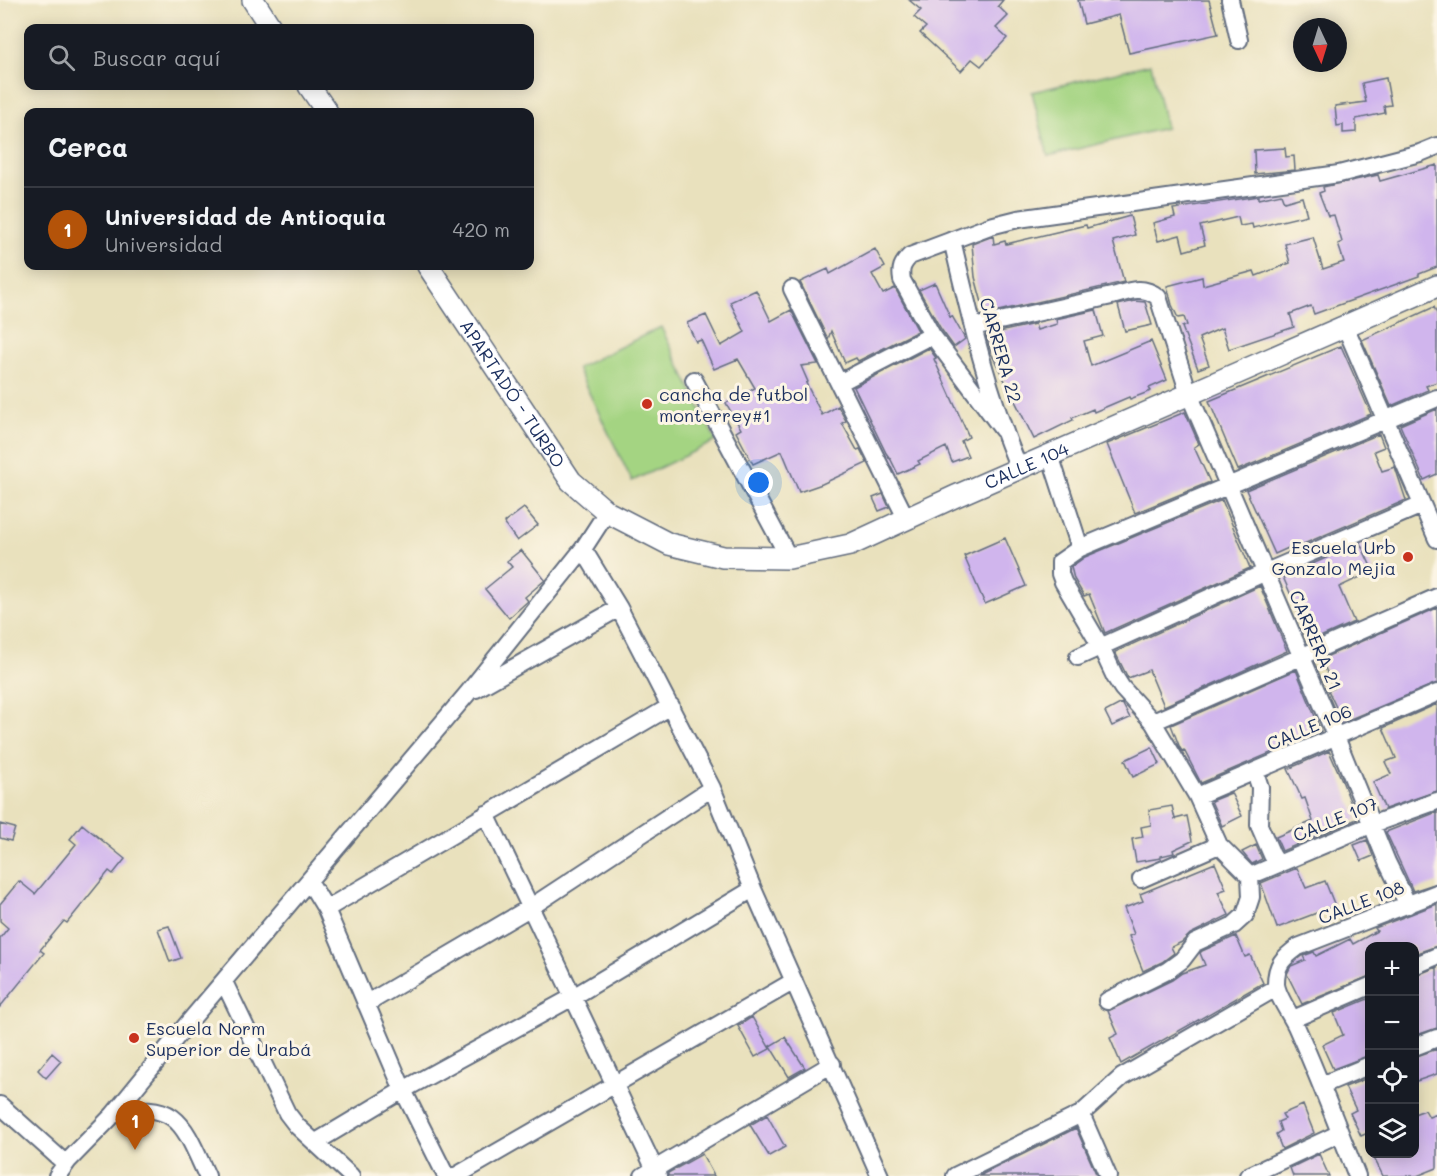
<!DOCTYPE html>
<html lang="es">
<meta charset="utf-8">
<style>
:root{--surface:#171b24;--page:#242831;--text:#f1f3f6;--muted:#9ea1a6;--line:#363941;--accent:#b45309}
body{margin:0;font-family:Mali,sans-serif;background:var(--page);color:var(--text)}
.controls{position:absolute;right:18px;bottom:18px;display:grid;overflow:hidden;border-radius:12px;box-shadow:0 3px 15px #0003}
.controls button{width:54px;height:54px;display:grid;place-items:center;padding:0;border:0;border-bottom:2px solid var(--line);background:var(--surface);color:var(--text);font:30px sans-serif}
.compass{position:absolute;left:1293px;top:18px;width:54px;height:54px;border-radius:50%;background:var(--surface);box-shadow:0 3px 15px #0003;rotate:176deg}
.you{position:absolute;left:759px;top:483px;width:21px;height:21px;margin:-15px;border:4px solid #fff;border-radius:50%;background:#1a73e8;box-shadow:0 0 0 9px #1a73e833}
.badge{display:grid;place-items:center;width:39px;height:39px;border-radius:50%;background:var(--accent);color:#fff;font-size:20px;font-weight:700}
.pin{position:absolute;translate:-50% -50px;filter:drop-shadow(0 2px 3px #0008)}
.pin::after{content:'';position:absolute;top:32px;width:21px;height:18px;background:inherit;clip-path:polygon(0 0,100% 0,50% 100%)}
.list{margin:0;padding:0;list-style:none}
h2{display:flex;justify-content:space-between;align-items:center;height:78px;margin:0;padding:0 24px;font-size:26px}
h2 small{font-size:20px;font-weight:400;color:var(--muted)}
.list li{display:grid;grid-template-columns:39px 1fr auto;gap:18px;align-items:center;box-sizing:border-box;height:84px;padding:0 24px;border-top:2px solid var(--line)}
.list b{display:block;font-size:22px;white-space:nowrap}
.list p{margin:0;font-size:20px;white-space:nowrap;color:var(--muted)}
.list em{font-size:20px;font-style:normal;color:var(--muted)}
.icon{flex:none;width:33px;height:33px;fill:none;stroke:currentColor;stroke-width:2;stroke-linecap:round;stroke-linejoin:round}
.map{position:relative;flex:none;width:1437px;height:1176px;overflow:hidden}
.search{position:absolute;background:var(--surface);box-shadow:0 3px 15px #0003;left:24px;top:24px;width:510px;height:66px;display:flex;align-items:center;gap:15px;box-sizing:border-box;padding:0 21px;border-radius:12px;color:var(--muted);font-size:22px}
.panel{position:absolute;background:var(--surface);box-shadow:0 3px 15px #0003;left:24px;top:108px;width:510px;height:162px;border-radius:12px}
.map>svg:first-child{display:block}
.green{fill:#a4d482;stroke:#608270;stroke-width:1.5}
.building{fill:#d0b5ed}
.lines{fill:none;stroke-linecap:round;stroke-linejoin:round}
.minor-casing{stroke:#636d7f;stroke-width:20}
.major-casing{stroke:#636d7f;stroke-width:24}
.minor{stroke:#fff;stroke-width:16}
.major{stroke:#fff;stroke-width:21}
.poi-dot{fill:#c8321e;stroke:#fcf5e5;stroke-width:2}
.labels{text-anchor:middle;dominant-baseline:central;stroke-width:6;stroke-linejoin:round;paint-order:stroke}
.street-label{font-size:18px;fill:#1b2f5e;stroke:#fcf5e5}
.poi-label{font-size:18px;fill:#1b2f5e;stroke:#fcf5e5;text-anchor:start}
</style>
<div class="map">
<svg width="1437" height="1176" viewBox="0 0 1437 1176">
<rect width="100%" height="100%" fill="#fcf5e5"/>
<filter id="ink" filterUnits="userSpaceOnUse"><feTurbulence type="fractalNoise" baseFrequency=".0167" numOctaves="2"/><feDisplacementMap in="SourceGraphic" scale="12" xChannelSelector="R" yChannelSelector="G"/><feConvolveMatrix kernelMatrix="1 2 1 2 8 2 1 2 1" color-interpolation-filters="sRGB"/></filter>
<filter id="wash" filterUnits="userSpaceOnUse"><feTurbulence type="fractalNoise" baseFrequency=".008" numOctaves="4" result="noise"/><feDisplacementMap in="SourceGraphic" scale="24" xChannelSelector="R" yChannelSelector="G"/><feGaussianBlur stdDeviation="1.35" result="paint"/><feColorMatrix in="noise" values="0 0 0 0 0 0 0 0 0 0 0 0 0 0 0 0 0 1.4 0 .05"/><feComposite in="paint" operator="in"/></filter>
<g filter="url(#wash)">
<rect width="100%" height="100%" fill="#e9e1bd"/>
<!-- green -->
<path class="green" d="M1151,64L1166,128L1048,156L1032,92Z
M661,327L716,441L632,481L577,368Z"/>
<g id="blocks">
<!-- building -->
<path class="building" d="M909,0H1003L998,6L1008,16L996,28L1007,38L981,66L972,59L961,71L920,33L926,27L914,17L921,10Z
M1078,0H1209L1218,34L1129,53L1119,15L1084,24Z
M1386,78L1391,105L1384,106L1385,113L1356,119V132L1343,133V125L1337,126L1335,106L1366,102L1362,83Z
M1285,148L1286,157L1294,156L1295,170L1255,174L1254,150Z
M1437,165V267L1419,274V276L1314,314L1311,306L1290,314L1294,327L1229,349L1222,328L1199,338L1209,365L1198,369L1182,327L1187,325L1184,317L1178,318L1172,305L1167,286L1202,277L1203,285L1254,271L1256,276L1290,263L1285,244L1313,237L1323,269L1344,262L1338,244L1342,242L1334,215L1328,216L1319,193L1324,191L1323,187L1378,175L1380,181Z
M1281,194L1284,202L1302,197L1307,215L1253,228L1252,224L1240,226L1238,217L1200,226L1205,245L1184,251L1180,235L1158,241L1153,223L1175,217L1173,209L1258,196V199Z
M1130,216L1135,235L1113,241L1124,282L985,314L975,277L972,244L993,236L994,244L1005,241L1006,244L1086,225L1087,228Z
M875,249L885,267L872,274L883,294L895,288L918,331L858,361L856,358L845,363L831,331L828,339L800,282L828,269L830,274Z
M935,283L950,317L952,316L965,339L954,347L941,329L919,290Z
M756,290L771,321L791,310L818,364L801,366L808,382L806,383L822,415L838,406L846,421L842,423L857,450L860,449L867,463L822,484L799,492L782,451L753,464L736,432L741,429L726,403L755,388L738,359L714,369L701,340L696,342L687,323L706,315L721,346L745,332L730,302Z
M1134,301L1145,302L1152,325L1125,331L1118,305Z
M1434,307L1437,314V382L1426,386L1428,390L1391,406L1362,340Z
M1096,310L1103,336L1084,341L1091,366L1151,341L1167,380L1149,388L1151,391L1130,399L1129,397L1094,412L1093,409L1072,418L1073,420L1034,439L991,353L986,335L1035,324L1037,330L1057,324L1056,319Z
M1341,346L1371,414L1238,470L1209,401Z
M929,348L936,358L934,359L969,437L961,441L968,456L952,462L946,447L918,461L920,464L898,474L891,460L886,453L854,387Z
M1437,409V474L1424,480L1400,425Z
M1185,412L1199,444L1194,447L1210,482L1135,513L1107,444Z
M1379,434L1384,447L1374,451L1382,471L1395,467L1406,500L1299,546L1297,544L1275,554L1246,490Z
M883,494L889,507L879,511L873,498Z
M1222,500L1250,568L1105,633L1089,594L1084,596L1074,579L1071,567L1085,557Z
M524,508L538,525L517,541L504,523Z
M1005,538L1026,586L985,604L964,556Z
M1360,543L1373,571L1339,587L1354,622L1311,641L1283,577Z
M521,550L545,580L525,597L528,601L509,618L485,589L512,567L507,561Z
M1260,586L1287,651L1164,706L1149,670L1128,678L1115,652Z
M1437,608V683L1343,722L1328,690L1334,688L1321,659Z
M1296,670L1321,731L1201,783L1184,750L1182,751L1180,748L1171,725Z
M1122,703L1130,718L1112,726L1105,712Z
M1437,704V791L1385,809L1373,782L1391,774L1385,762L1396,758L1383,728Z
M1152,747L1160,764L1133,777L1125,760Z
M1329,751L1341,778L1357,819L1282,851L1276,837L1313,821L1305,798L1302,799L1288,769Z
M1231,793L1242,816L1222,826L1211,801Z
M1172,806L1175,819L1187,816L1192,841L1173,850L1174,853L1161,856V858L1136,862L1132,839L1143,837L1141,827L1151,825L1149,810Z
M1437,812V883L1413,891L1386,832Z
M0,824L15,828L11,841L0,838Z
M82,824L125,859L113,874L109,871L67,923L64,921L40,950L44,953L0,1007V938L8,928L0,921V904L19,881L35,894L76,844L70,839Z
M1367,840L1373,856L1361,861L1354,845Z
M1256,845L1262,859L1252,864L1242,852Z
M1215,863L1226,889L1218,892L1229,915L1190,934L1182,942L1171,947L1174,953L1162,962L1143,971L1129,936L1134,934L1124,908L1143,901L1140,894Z
M1297,868L1306,888L1325,881L1335,906L1277,928L1261,883Z
M1437,904V946L1414,954V946H1370V976L1302,1004L1287,974L1291,966L1305,960L1303,956L1314,952L1316,956L1350,939L1353,944L1377,931L1375,928Z
M169,926L181,958L170,962L158,929Z
M1236,936L1245,957L1250,955L1263,983L1121,1064L1110,1038L1118,1034L1108,1011L1172,980L1182,973L1205,965L1200,953L1202,951Z
M1437,967V1028L1414,1036V976Z
M1370,998V1055L1333,1069L1322,1045L1343,1035L1334,1013Z
M752,1017L770,1049L755,1057L738,1026Z
M785,1037L805,1068L789,1077L770,1046Z
M1437,1049V1074L1414,1082V1057Z
M52,1053L61,1061L46,1078L38,1070Z
M1370,1077V1132L1361,1136L1350,1113L1356,1110L1345,1087Z
M1303,1105L1314,1133L1282,1149L1276,1134L1281,1131L1278,1122L1285,1119L1282,1114Z
M1425,1110L1429,1117L1437,1114V1168L1417,1176H1383L1374,1158L1386,1154H1414V1114Z
M767,1115L785,1147L769,1156L750,1125Z
M1076,1128L1097,1176H979Z
M702,1154L714,1176H668V1173Z
M1319,1154L1329,1176H1293L1290,1168Z"/>
</g>
</g>
<g filter="url(#ink)">
<use href="#blocks" fill-opacity="0" stroke="#636d7f" stroke-width="1.5"/>
<g class="lines">
<!-- minor casing -->
<g class="minor-casing">
<path id="minor" d="M1230,0L1239,40
M952,240C970,317 988,395 1019,468
M792,289L906,518
M1345,326L1437,539
M973,327L1116,295C1131,290 1144,286 1158,297L1189,394L1336,737L1387,862L1408,905
M694,380L789,558
M839,383L932,335
M1003,430L932,335L902,280C900,269 902,264 910,256L990,226L1018,219L1339,174L1420,153L1437,146
M1050,455L1080,548
M583,549L619,608L712,788L753,889L880,1176
M1078,657L1266,572L1422,505
M476,689L619,608
M1153,722L1437,597
M1255,772L1260,787L1259,825L1272,855L1278,864
M1197,796L1437,693
M486,814L658,1176
M1250,876L1373,824L1437,801
M1141,879L1219,845
M309,881L326,909L403,1090L446,1176
M326,909L671,706
M1414,966L1437,956
M224,982L287,1113L297,1126L351,1176
M1107,1001L1167,971L1182,960L1195,943L1234,925L1245,915L1251,897L1250,876L1219,845L1197,796L1153,722L1122,688L1115,677L1101,647L1063,582L1060,574V562L1080,548L1437,398
M366,1004L531,907L712,788
M1293,1019L1370,986
M1414,1047L1437,1038
M1322,1085L1370,1065
M0,1105L66,1164
M1081,1114L1108,1176
M113,1115C177,1097 184,1126 207,1176
M316,1142L403,1090L573,997L753,889
M57,1176L68,1161L113,1115L188,1023L467,694L583,549L607,512
M456,1176L794,981
M643,1176L832,1064
M955,1176L1081,1114L1122,1077L1276,988
M1248,1176L1340,1133
M1357,1176C1337,1125 1318,1075 1296,1026C1291,1015 1277,996 1276,984C1276,964 1283,958 1298,947L1437,893"/>
</g>
<!-- major casing -->
<g class="major-casing">
<g id="major">
<path d="M253,0L271,28"/>
<path d="M309,86L327,112"/>
<path id="s1" d="M428,266L571,481L607,512L669,544L723,557L789,558L850,545L956,496L1437,286"/>
</g>
</g>
<!-- minor -->
<use href="#minor" class="minor"/>
<!-- major -->
<use href="#major" class="major"/>
</g>
</g>
<!-- markers -->
<g class="poi-dot">
<circle cx="647" cy="404" r="6"/>
<circle cx="1408" cy="557" r="6"/>
<circle cx="134" cy="1038" r="6"/>
</g>
<g class="labels">
<!-- street labels -->
<g class="street-label">
<text transform="translate(1001 350) rotate(74)">CARRERA 22</text>
<text stroke="none"><textPath href="#s1" startOffset="153">APARTADÓ - TURBO</textPath></text>
<text stroke="none"><textPath href="#s1" startOffset="753">CALLE 104</textPath></text>
<text transform="translate(1316 640) rotate(67)">CARRERA 21</text>
<text transform="translate(1309 727) rotate(-23)">CALLE 106</text>
<text transform="translate(1335 819) rotate(-22)">CALLE 107</text>
<text transform="translate(1361 902) rotate(-21)">CALLE 108</text>
</g>
<!-- poi labels -->
<g class="poi-label">
<text x="659" y="394">cancha de futbol<tspan x="659" dy="21">monterrey#1</tspan></text>
<text x="1396" y="547" text-anchor="end">Escuela Urb<tspan x="1396" dy="21">Gonzalo Mejia</tspan></text>
<text x="146" y="1028">Escuela Norm<tspan x="146" dy="21">Superior de Urabá</tspan></text>
</g>
</g>
</svg>
<div class="controls">
<button>+</button>
<button>−</button>
<button><svg class="icon" aria-label="locate" viewBox="0 0 24 24"><circle cx="12" cy="12" r="6"/><path d="M12 2v4M12 18v4M2 12h4M18 12h4"/></svg></button>
<button><svg class="icon" aria-label="layers" viewBox="0 0 24 24"><path d="M12 4l9 5-9 5-9-5zM3 14l9 5 9-5"/></svg></button>
</div>
<svg class="compass" viewBox="-18 -18 36 36"><path d="M0-13l5 13h-10z" fill="#e53935"/><path d="M0 13l5-13h-10z" fill="#9ea1a6"/></svg>
<div class="you"></div>
<div class="pin badge" style="left:135px;top:1150px">1</div>
<div class="search"><svg class="icon" aria-label="search" viewBox="0 0 24 24"><circle cx="10" cy="10" r="6"/><path d="M15 15l6 6"/></svg>Buscar aquí</div>
<section class="panel">
<h2>Cerca<small></small></h2>
<ul class="list">
<li><span class="badge">1</span><div><b>Universidad de Antioquia</b><p>Universidad</p></div><em>420 m</em></li>
</ul>
</section>
</div>
